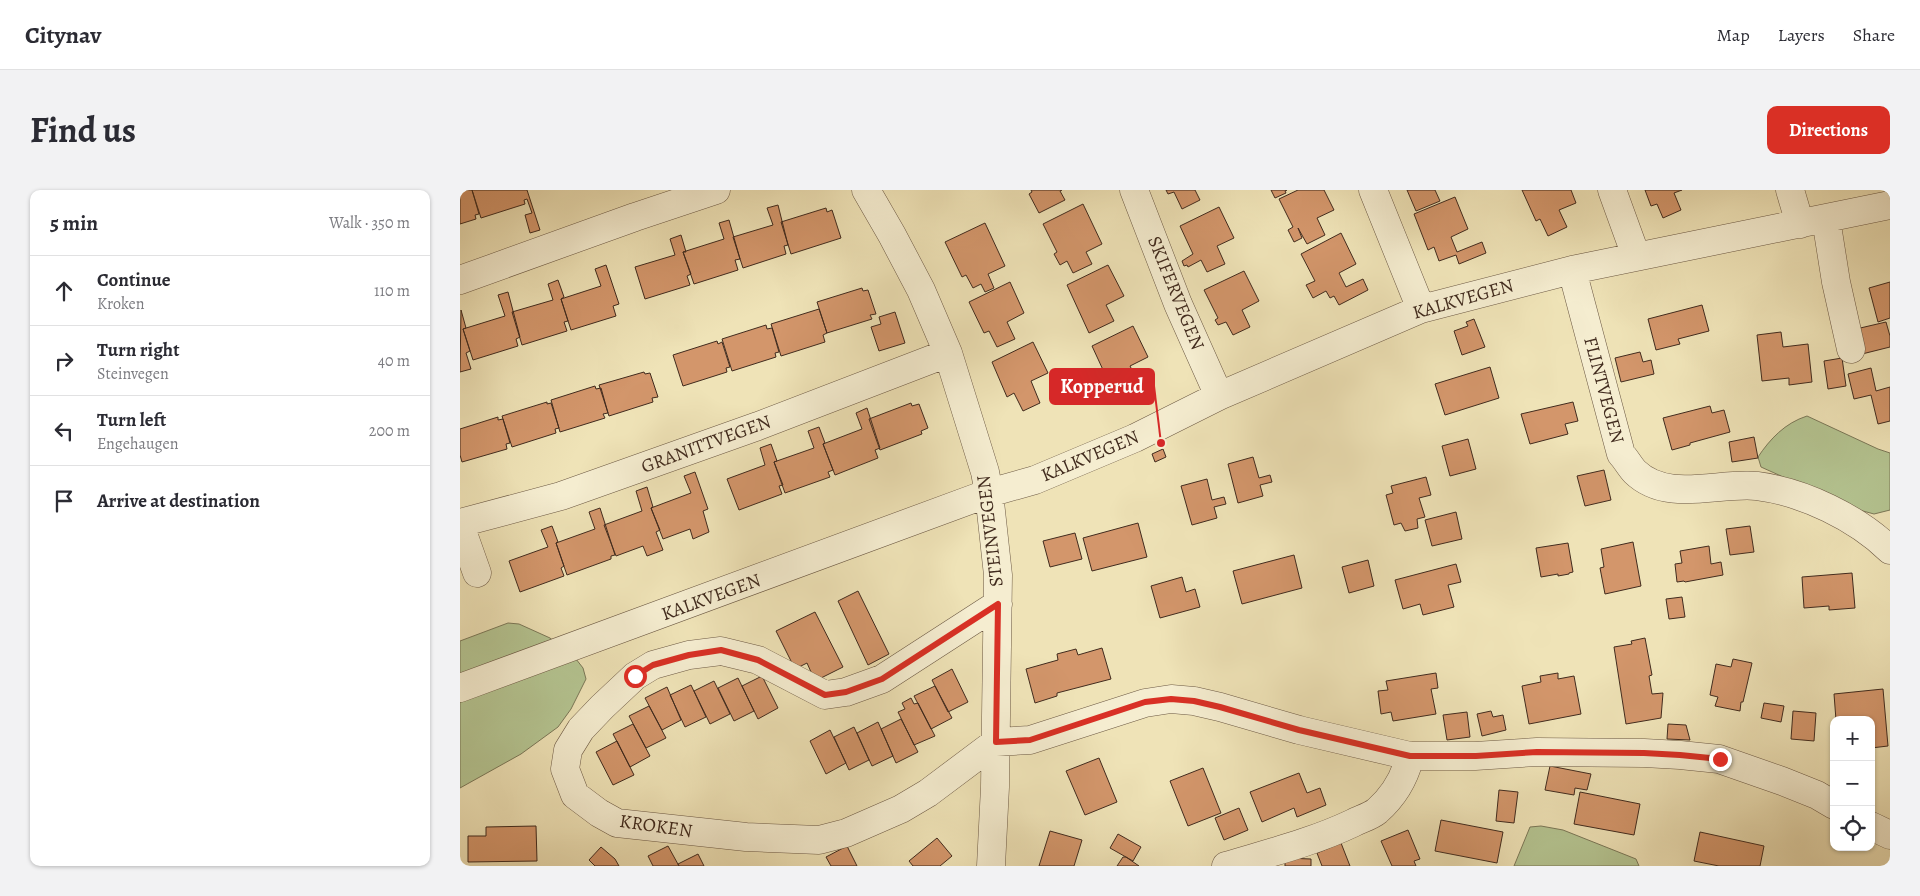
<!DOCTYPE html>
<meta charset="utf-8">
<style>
:root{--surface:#fff;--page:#f2f2f3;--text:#2b2b33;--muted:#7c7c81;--line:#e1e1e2;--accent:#d93025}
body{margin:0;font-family:Alegreya,serif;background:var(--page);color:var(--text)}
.controls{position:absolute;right:15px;bottom:15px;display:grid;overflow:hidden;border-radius:10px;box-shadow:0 1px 4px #0004}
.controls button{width:45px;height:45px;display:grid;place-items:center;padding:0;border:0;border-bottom:1px solid var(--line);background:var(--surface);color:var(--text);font:25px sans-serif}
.stop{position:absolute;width:15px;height:15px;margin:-11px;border:4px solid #d93025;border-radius:50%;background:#fff}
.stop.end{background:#d93025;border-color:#fff;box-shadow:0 1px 5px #0008}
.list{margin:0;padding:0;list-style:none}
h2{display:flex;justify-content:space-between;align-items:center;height:65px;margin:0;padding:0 20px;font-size:21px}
h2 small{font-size:16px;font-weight:400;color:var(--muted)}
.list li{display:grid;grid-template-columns:32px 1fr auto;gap:15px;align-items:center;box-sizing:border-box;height:70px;padding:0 20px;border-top:1px solid var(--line)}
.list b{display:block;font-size:19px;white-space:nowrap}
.list p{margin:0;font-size:16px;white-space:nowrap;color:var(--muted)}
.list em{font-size:16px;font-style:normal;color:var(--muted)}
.icon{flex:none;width:28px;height:28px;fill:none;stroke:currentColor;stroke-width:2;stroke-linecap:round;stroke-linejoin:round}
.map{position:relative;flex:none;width:1430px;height:676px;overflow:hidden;border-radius:10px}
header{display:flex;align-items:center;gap:30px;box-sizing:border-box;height:70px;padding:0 25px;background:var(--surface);border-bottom:1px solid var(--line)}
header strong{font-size:24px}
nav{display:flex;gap:28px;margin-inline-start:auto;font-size:18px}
.intro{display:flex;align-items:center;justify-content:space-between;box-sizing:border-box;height:120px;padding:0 30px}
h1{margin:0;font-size:35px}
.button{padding:12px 22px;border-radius:10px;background:var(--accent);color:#fff;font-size:18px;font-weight:700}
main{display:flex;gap:30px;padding:0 30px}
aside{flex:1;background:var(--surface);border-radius:10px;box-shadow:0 1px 4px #0004}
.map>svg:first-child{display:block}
.green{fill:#b5c592;stroke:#7b7858}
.building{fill:#d3966b;stroke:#412b1e}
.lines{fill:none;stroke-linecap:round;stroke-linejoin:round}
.minor-casing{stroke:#6c5944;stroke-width:29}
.minor{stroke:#f5edd0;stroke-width:28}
.route{stroke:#d93025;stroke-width:6}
.labels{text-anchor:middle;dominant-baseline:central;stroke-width:4;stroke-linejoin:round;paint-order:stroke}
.street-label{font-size:19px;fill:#412b1e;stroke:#f5edd0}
.leader{fill:none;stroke:#d62828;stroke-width:2}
.callout-dot{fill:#d62828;stroke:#f5edd0;stroke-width:2}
.callout{fill:#d62828;stroke:#d62828;stroke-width:2}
.callout-label{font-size:20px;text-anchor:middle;font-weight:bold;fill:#fff}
</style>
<header>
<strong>Citynav</strong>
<nav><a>Map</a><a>Layers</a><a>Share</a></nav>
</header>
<div class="intro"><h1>Find us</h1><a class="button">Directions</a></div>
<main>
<aside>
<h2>5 min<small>Walk · 350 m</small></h2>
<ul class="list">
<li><svg class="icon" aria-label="ahead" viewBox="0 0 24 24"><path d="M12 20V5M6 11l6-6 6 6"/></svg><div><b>Continue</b><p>Kroken</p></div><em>110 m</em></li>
<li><svg class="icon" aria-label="right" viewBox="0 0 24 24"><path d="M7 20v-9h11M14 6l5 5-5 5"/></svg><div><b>Turn right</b><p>Steinvegen</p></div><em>40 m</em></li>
<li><svg class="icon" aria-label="left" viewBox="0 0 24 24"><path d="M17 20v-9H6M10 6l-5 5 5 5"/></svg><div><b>Turn left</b><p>Engehaugen</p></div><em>200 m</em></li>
<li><svg class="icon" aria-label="arrive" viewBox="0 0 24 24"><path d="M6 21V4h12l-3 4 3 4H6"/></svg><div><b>Arrive at destination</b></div></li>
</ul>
</aside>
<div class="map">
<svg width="1430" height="676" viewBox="0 0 1430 676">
<rect width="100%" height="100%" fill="#efe3b7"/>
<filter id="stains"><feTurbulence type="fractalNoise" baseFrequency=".004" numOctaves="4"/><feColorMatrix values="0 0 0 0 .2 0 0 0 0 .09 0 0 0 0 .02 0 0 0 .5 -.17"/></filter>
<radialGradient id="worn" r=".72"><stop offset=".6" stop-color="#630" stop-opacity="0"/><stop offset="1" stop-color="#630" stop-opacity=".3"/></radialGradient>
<!-- green -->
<path class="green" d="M1347,226L1418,259L1430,263V320L1414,324L1392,318L1301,277L1298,267C1310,249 1325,233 1347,226Z
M48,433L59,434L90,448L116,469L123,478L126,489L111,519L98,537L61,564L0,598V451Z
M1081,636L1103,640L1176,669L1179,676H1054L1070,637Z"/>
<!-- building -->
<path class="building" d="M0,0H12L19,24L15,25L16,29L0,34Z
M12,0H67L80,40L70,43L65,25L72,23L67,9L64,10L65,14L21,28Z
M571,0H602L600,1L605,10L579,23L569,4L572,2Z
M706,0H735L740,10L722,19L714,2L708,4Z
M811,0H827L825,1L826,3L815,8Z
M838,0H864L874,20L857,28L865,45L847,54L838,38L842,48L834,52L828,40L833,37L819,9Z
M947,0H975L980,11L956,21Z
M1062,0H1111L1116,13L1099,20L1107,37L1088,46L1080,29L1076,31Z
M1185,0H1222L1214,3L1221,20L1203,28L1197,14L1191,16Z
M995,7L1008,39L991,47L997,62L1022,52L1026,63L999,74L996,65L979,71L974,57L968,60L954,24Z
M623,14L642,54L626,62L632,74L613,83L607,71L600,75L594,64L597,62L583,34Z
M318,15L328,55L324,56L326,64L283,78L273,47L313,35L307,18Z
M759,17L774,48L757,56L765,74L747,82L741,70L728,77L727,75L724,76L722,71L733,64L720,36Z
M366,18L367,22L372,20L381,48L331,64L321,32Z
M269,30L280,69L275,70L278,80L234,94L223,62L264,49L259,33Z
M525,33L545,76L528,84L534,98L525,102L521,94L513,98L506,85L502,87L485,52Z
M881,43L896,74L879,83L886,97L903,89L908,100L879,115L874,106L870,108L866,101L853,108L846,95L855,91L841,64Z
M221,45L226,62H223L231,84L227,86L230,95L185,109L175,77L215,65L210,49Z
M146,75L159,114L153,116L156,126L111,140L101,109L141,96L135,79Z
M648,75L664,106L646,115L654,131L629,143L607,95Z
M784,81L799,111L782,120L790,137L773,145L766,132L758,135L755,130L758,128L744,100Z
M98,90L104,107L101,109L108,131L104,132L107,141L62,155L52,122L93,110L88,94Z
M550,92L564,123L547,132L555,149L537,157L529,141L524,143L509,112Z
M1430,92V128L1418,132L1409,98Z
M402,98L403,101L408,100L416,124L410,125L412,129L367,143L357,112Z
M48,102L60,147L56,149L58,156L13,170L3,139L45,126L38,105Z
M1242,115L1249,141L1218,149L1220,154L1196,160L1188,129Z
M359,119L367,143L363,145L365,152L321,166L311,134Z
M1,120L6,138L3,139L10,161L6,163L11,179L0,182Z
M435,122L445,153L419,161L411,137L421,134L419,127Z
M1014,129L1025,157L1002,165L994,141L1008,136L1006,132Z
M1426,132L1430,146V157L1402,164L1396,139Z
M306,135L307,139L312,138L319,162L315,163L316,167L272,181L262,149Z
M673,136L688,167L670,176L680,196L656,208L632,156Z
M1321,142L1323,157L1348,154L1352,192L1329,195V188L1302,191L1297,145Z
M257,151L258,154L262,152L270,177L266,178L267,182L223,196L213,165Z
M573,152L588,183L571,191L580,213L563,221L554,203L547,207L532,172Z
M1180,162L1183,172L1191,170L1194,184L1161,192L1155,168Z
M1382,168L1386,196L1368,199L1364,171Z
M1030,177L1039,208L985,225L975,194Z
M1411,178L1416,201L1430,197V231L1418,234L1411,205L1394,209L1388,184Z
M184,182L185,184L190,183L198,207L192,208L193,212L149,226L139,195Z
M135,196L136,199L141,198L148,223L143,224L145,228L100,242L91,210Z
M87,212V214L91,213L99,238L95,239L96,243L52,257L42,226Z
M1113,212L1118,231L1105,234L1108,244L1070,254L1061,224Z
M451,213L452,216L459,214L468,238L461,241L462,244L420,260L409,229Z
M1250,216L1252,223L1264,220L1270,242L1230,253V255L1212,260L1203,228Z
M407,218L420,258L415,260L418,268L375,285L363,254L402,239L396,223Z
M38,227V230L43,229L50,253L46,254L47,259L2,272L0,265V239Z
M359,237L365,253L363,254L373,280L368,282L370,287L325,303L314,272L354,258L348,241Z
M1294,247L1298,268L1272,272L1269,252Z
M1008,249L1016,279L990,286L982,256Z
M311,254L317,271L314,272L323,295L319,296L322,304L279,320L267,289L305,275L300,258Z
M703,259L706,267L695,272L692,264Z
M793,267L799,288L810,285L812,292L800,295L803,306L778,313L768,274Z
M1144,280L1151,310L1125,316L1117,286Z
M235,282L248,319L243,321L249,342L233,349L230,339L203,349L191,318L231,303L224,286Z
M966,287L971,305L959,308L965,327L957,329L958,338L945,341L941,333L934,335L926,305L933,303L931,296Z
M747,289L752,310L764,307L766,314L754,317L757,328L732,335L721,296Z
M187,297L193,317L191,318L200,340L196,342L203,360L187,366L183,356L156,366L144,335L182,321L176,301Z
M140,318L155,365L151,366V369L107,385L96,353L135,339L129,322Z
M996,322L1002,349L972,356L965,330Z
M678,333L687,367L632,381L623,348Z
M92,336L98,352L96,353L104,376L101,378L104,386L60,402L49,371L88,357L81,340Z
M1290,336L1294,362L1270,365L1266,339Z
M615,343L622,369L590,377L583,351Z
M1173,352L1181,396L1145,404L1140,378L1144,377L1141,359Z
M1108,353L1113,382L1109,383V384L1098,386V384L1081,387L1076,358Z
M1249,356L1251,374L1261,372L1263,385L1225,392L1224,391L1217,392L1215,374L1222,373L1220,361Z
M834,365L842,398L782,414L773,381Z
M908,370L914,396L889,403L882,377Z
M996,374L1001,392L988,395L994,417L963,425L960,414L943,419L935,390Z
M1392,383L1395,418L1369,420V416L1344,418L1342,387Z
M722,387L726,402L735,399L740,417L700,428L691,396Z
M398,401L429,464L408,475L378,411Z
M1222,407L1225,427L1209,429L1206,409Z
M355,422L383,477L355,491L347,473L335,479L316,441Z
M1185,448L1192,485L1189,486L1192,504L1203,503L1201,528L1166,534L1154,457L1172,454L1171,451Z
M642,458L651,489L597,503V506L575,513L566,479L598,470L597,464L616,459L618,465Z
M1273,469L1292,473L1283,512H1281L1280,521L1255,516L1258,507L1250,505L1256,474L1271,477Z
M492,479L508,512L488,522L472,490Z
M976,483L978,498L971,499L976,524L933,531L931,522L921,524L918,501L928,500L926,491Z
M1098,483V489L1114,486L1121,524L1069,534L1062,496L1081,492L1080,486Z
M302,486L318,518L298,529L282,496Z
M278,488L294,521L274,531L258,498Z
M254,491L270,524L250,534L234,501Z
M231,495L246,527L225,537L210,505Z
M475,496L492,528L471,539L454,506Z
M207,497L221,530L202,540L185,508Z
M1423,499L1428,556L1411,558V530H1376L1374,504Z
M451,508L454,514L458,513L475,546L454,555L438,522L445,519L442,513Z
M1304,513L1324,516L1321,532L1301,528Z
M189,516L206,548L186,558L169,526Z
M1031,521L1033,527L1043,525L1046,540L1022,546L1017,524Z
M1333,521L1356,523L1354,551L1331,549Z
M1007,522L1010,547L987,550L983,525Z
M441,529L458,562L436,573L421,539Z
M418,532L433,566L412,576L397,543Z
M173,534L190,566L170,577L153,544Z
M1208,534L1226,535L1230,550L1207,549Z
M394,537L409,570L389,580L374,547Z
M370,540L386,573L366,584L350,551Z
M157,551L174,585L153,595L136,562Z
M639,568L657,612L625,625L606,581Z
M1090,576L1131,584L1127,600L1115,598L1114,605L1085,600Z
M743,578L761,623L728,636L710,591Z
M839,583L847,603L860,598L866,615L837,627L834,618L802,632L790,602Z
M1039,600L1058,602L1054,633L1036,631Z
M1120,602L1180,614L1174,645L1114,634Z
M779,618L788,640L764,650L755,628Z
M981,630L1043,642L1037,673L975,661Z
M76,636L77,671L8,672V646H26V637Z
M948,640L960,669L954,671L956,676H932L921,651Z
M590,641L622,650L614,676H579Z
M1240,642L1304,656L1300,676H1259L1234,671Z
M658,644L681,657L673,671L650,658Z
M477,648L492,666L480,676H453L449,671Z
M881,653L890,676H862L857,663Z
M208,656L219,676H193L188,666Z
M387,656L397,676H371L366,667Z
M141,657L155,669L159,676H135L129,670Z
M238,664L244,676H219L218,674Z
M663,667H666L679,676H657Z
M825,668L851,669V676H825Z"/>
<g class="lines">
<!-- minor casing -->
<g class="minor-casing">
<path id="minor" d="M406,0L432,45L461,100L488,163L525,282L529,303L538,385L535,597L531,676
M674,0L718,114L759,206
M913,0L961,119
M1152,0L1176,66
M1330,0L1340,34
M1366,29L1376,92L1391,159
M1112,80L1161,264C1166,269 1170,277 1175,282C1207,313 1258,292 1297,296C1344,302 1397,328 1430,360
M0,90L175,27L256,0
M0,333L101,306L298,236L488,163
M0,335L17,383
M538,414L422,489L386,502L365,505L298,470L261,461L229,465L193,475L175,486L142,517L121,539L108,560L105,579L115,605L139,623L157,633L286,647L359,650L386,643L441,619L468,603L536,552L570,550L685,513L711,509L734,511L760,517L839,540L950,566H1015L1077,562L1184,563L1220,565L1259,569L1322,591L1357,605L1374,615
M0,498L529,303L575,290L675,248L759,206L961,119L1112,80L1430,15
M1411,636L1430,645
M766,676C809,663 853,652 893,633C901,629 911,626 917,621C934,606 945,587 950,566"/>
</g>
<!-- minor -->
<use href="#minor" class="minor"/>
</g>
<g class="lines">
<!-- route -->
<path class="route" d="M175,486L193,475L229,465L261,460L298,470L365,505L386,502L422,489L538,414L536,552L570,550L685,512L711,509L734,511L760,517L839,540L950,566H1016L1077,562L1184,563L1220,565L1260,569"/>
</g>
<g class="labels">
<!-- street labels -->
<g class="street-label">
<text transform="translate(716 103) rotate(68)">SKIFERVEGEN</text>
<text transform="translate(1003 109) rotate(-16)">KALKVEGEN</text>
<text transform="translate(1144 200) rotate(75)">FLINTVEGEN</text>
<text transform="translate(246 254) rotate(-20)">GRANITTVEGEN</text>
<text transform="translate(630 266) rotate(-23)">KALKVEGEN</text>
<text transform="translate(530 341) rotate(-97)">STEINVEGEN</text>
<text transform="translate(251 407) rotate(-20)">KALKVEGEN</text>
<text transform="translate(196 636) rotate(8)">KROKEN</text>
</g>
</g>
<!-- callouts -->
<path class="leader" d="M701 253L694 196"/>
<circle class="callout-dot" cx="701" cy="253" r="5"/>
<rect class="callout" x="590" y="179" width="104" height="35" rx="5"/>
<g class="callout-label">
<text x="642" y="203">Kopperud</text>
</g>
<rect width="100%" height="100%" filter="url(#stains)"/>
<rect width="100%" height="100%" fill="url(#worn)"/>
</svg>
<div class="controls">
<button>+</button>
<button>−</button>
<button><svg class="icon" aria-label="locate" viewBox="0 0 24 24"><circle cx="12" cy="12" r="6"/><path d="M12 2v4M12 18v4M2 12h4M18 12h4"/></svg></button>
</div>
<div class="stop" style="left:175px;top:486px"></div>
<div class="stop end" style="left:1260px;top:569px"></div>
</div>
</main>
